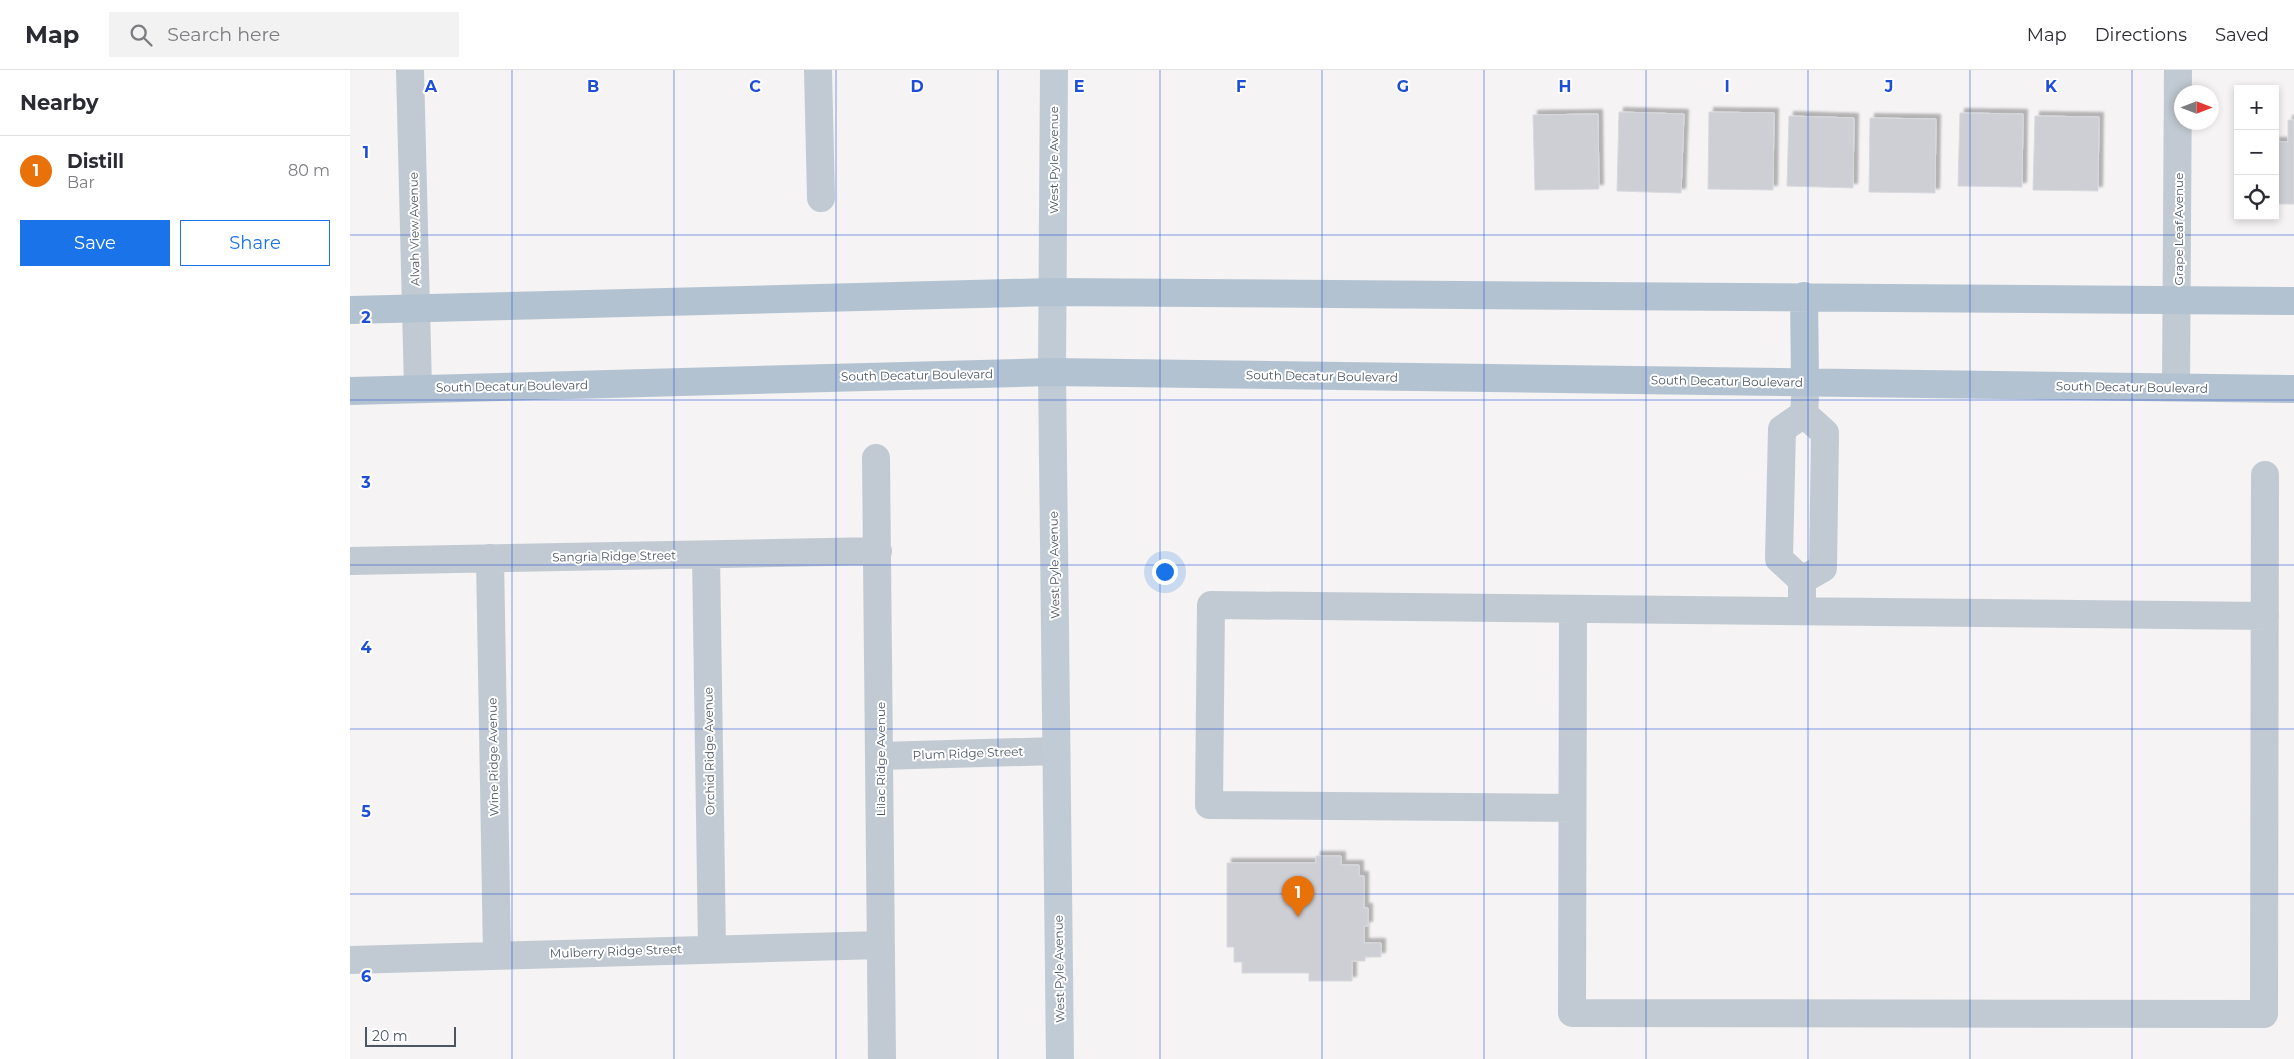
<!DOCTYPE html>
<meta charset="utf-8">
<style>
:root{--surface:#fff;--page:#f2f2f3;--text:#2b2b33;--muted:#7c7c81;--line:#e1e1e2;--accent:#1a73e8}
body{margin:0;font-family:Montserrat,sans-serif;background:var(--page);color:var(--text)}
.controls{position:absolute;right:15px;top:15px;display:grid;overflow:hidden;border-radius:0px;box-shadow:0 2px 8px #0003}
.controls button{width:45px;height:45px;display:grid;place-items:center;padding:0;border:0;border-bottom:1px solid var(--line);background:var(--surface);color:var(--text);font:25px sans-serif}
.compass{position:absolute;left:1824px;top:15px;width:45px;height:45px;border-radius:50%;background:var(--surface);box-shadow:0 2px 8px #0003;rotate:90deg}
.scale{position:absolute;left:15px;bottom:12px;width:91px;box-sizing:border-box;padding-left:5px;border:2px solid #4a5661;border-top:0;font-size:14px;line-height:18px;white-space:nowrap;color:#4a5661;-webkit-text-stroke:4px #fff;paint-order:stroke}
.you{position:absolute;left:814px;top:501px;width:18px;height:18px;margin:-12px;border:4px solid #fff;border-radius:50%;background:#1a73e8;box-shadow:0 0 0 8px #1a73e833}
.badge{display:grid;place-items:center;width:32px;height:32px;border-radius:50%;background:var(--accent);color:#fff;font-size:16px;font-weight:700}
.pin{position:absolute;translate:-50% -41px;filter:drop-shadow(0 1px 2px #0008)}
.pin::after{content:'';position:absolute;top:26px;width:18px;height:15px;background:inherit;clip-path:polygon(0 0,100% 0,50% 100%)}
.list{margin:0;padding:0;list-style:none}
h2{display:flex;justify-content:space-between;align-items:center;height:65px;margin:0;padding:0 20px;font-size:21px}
h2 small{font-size:16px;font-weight:400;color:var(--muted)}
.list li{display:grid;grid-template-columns:32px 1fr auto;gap:15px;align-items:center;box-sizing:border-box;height:70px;padding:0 20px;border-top:1px solid var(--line)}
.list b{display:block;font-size:19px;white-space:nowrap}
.list p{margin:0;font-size:16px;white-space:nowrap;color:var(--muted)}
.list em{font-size:16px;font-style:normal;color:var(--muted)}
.actions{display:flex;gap:10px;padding:15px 20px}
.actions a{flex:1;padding:11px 0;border:1px solid var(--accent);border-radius:0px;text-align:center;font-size:18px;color:var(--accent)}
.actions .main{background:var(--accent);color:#fff}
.icon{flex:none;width:28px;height:28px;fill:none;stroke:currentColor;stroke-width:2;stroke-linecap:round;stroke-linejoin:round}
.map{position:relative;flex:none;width:1944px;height:989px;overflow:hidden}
header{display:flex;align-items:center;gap:30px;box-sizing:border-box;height:70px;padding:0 25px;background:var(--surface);border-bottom:1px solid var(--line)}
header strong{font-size:24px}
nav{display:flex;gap:28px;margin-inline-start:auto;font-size:18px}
.search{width:350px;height:45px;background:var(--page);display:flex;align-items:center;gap:12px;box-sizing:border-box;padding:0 18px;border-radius:0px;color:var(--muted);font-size:19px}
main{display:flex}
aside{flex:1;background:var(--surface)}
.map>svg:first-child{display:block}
.building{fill:#cdcfd5;stroke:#d7d9de;filter:url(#shadow)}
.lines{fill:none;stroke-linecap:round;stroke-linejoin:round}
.street{stroke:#c1cad2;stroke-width:28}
.secondary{stroke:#c1cbd6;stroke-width:28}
.primary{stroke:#b3c2d1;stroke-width:28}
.grid{fill:none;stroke:#1d4ed8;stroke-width:1;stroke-opacity:0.55}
.labels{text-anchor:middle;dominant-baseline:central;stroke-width:4;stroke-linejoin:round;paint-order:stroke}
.street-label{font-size:12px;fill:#4a5661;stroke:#fff}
.grid-label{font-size:16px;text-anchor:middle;font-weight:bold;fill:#1d4ed8;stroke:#fff;stroke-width:4;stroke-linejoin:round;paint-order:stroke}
</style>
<header>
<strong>Map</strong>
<div class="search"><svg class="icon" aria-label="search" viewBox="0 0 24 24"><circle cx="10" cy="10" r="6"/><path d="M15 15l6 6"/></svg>Search here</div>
<nav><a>Map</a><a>Directions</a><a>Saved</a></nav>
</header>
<main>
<aside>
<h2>Nearby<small></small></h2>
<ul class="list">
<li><span class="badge" style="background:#e8710a">1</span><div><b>Distill</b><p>Bar</p></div><em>80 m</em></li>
</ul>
<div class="actions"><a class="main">Save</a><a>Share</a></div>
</aside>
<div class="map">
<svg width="1944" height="989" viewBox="0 0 1944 989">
<defs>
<filter id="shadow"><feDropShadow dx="4.5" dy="-4.5" stdDeviation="1" flood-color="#0004"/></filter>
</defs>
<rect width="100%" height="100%" fill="#f5f3f3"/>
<!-- building -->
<path class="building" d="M1269,42L1334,44L1331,123L1267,121Z
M1359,42L1424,43L1423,120L1358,119Z
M1610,43L1673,44L1672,117L1608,116Z
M1248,44L1249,119L1185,120L1183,45Z
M1439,46L1504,48L1503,118L1437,116Z
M1685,46L1749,47L1748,121L1683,120Z
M1520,48L1586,49L1585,123L1519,122Z
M1938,50H1944V134H1925V72H1938Z
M966,786H991V795H1009V806H1014V838H1018V856H1014V873H1031V887H1015V891H1002V911H959V903H892V892H884V877H877V793H966Z"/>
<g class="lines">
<!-- street -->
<path class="street" d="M60,0L68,318
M468,0L471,128
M1826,317L1828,0
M526,388L532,989
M356,485L362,878
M140,488L147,885
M0,491L528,481
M1452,510L1473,498L1475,363L1454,344L1455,328
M1223,539L1222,943L1914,944L1915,405
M1452,541V510L1429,489L1432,359L1454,344
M530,686L706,681
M1222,738L859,735L861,535L1915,546
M0,890L531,875"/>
<!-- secondary -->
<path class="secondary" d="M704,0L702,302L710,989"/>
<!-- primary -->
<path class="primary" d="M1454,226L1455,312
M0,240L702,222L1944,231
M0,321L702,302L1944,319"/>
</g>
<!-- grid -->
<path class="grid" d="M162,0V989M324,0V989M486,0V989M648,0V989M810,0V989M972,0V989M1134,0V989M1296,0V989M1458,0V989M1620,0V989M1782,0V989M0,165H1944M0,330H1944M0,495H1944M0,659H1944M0,824H1944"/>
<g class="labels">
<!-- street labels -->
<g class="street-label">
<text transform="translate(703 90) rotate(-90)">West Pyle Avenue</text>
<text transform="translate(64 159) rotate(-91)">Alvah View Avenue</text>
<text transform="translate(1828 159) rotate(-90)">Grape Leaf Avenue</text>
<text transform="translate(567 305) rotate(-1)">South Decatur Boulevard</text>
<text transform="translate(972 306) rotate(1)">South Decatur Boulevard</text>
<text transform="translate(1377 311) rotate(1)">South Decatur Boulevard</text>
<text transform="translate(162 316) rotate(-1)">South Decatur Boulevard</text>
<text transform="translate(1782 317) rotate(1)">South Decatur Boulevard</text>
<text transform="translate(264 486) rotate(-1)">Sangria Ridge Street</text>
<text transform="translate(704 495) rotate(-91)">West Pyle Avenue</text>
<text transform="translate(359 681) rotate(-91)">Orchid Ridge Avenue</text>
<text transform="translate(618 683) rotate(-2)">Plum Ridge Street</text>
<text transform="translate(143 687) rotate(-91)">Wine Ridge Avenue</text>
<text transform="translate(530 689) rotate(-90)">Lilac Ridge Avenue</text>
<text transform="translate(266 881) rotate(-2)">Mulberry Ridge Street</text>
<text transform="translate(709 899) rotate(-91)">West Pyle Avenue</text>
</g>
</g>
<g class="grid-label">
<text x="81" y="22">A</text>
<text x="243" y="22">B</text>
<text x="405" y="22">C</text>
<text x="567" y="22">D</text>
<text x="729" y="22">E</text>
<text x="891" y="22">F</text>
<text x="1053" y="22">G</text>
<text x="1215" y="22">H</text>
<text x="1377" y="22">I</text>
<text x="1539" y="22">J</text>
<text x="1701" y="22">K</text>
<text x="16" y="88">1</text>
<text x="16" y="253">2</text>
<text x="16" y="418">3</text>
<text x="16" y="583">4</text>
<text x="16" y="747">5</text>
<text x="16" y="912">6</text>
</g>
</svg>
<div class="controls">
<button>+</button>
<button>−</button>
<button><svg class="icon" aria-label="locate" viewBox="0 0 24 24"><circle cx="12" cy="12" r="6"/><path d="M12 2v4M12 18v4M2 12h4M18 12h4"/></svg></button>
</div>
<svg class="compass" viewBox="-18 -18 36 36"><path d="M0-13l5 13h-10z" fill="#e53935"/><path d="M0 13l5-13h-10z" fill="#7c7c81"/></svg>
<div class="scale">20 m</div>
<div class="you"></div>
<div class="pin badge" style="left:948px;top:847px;background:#e8710a">1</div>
</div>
</main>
